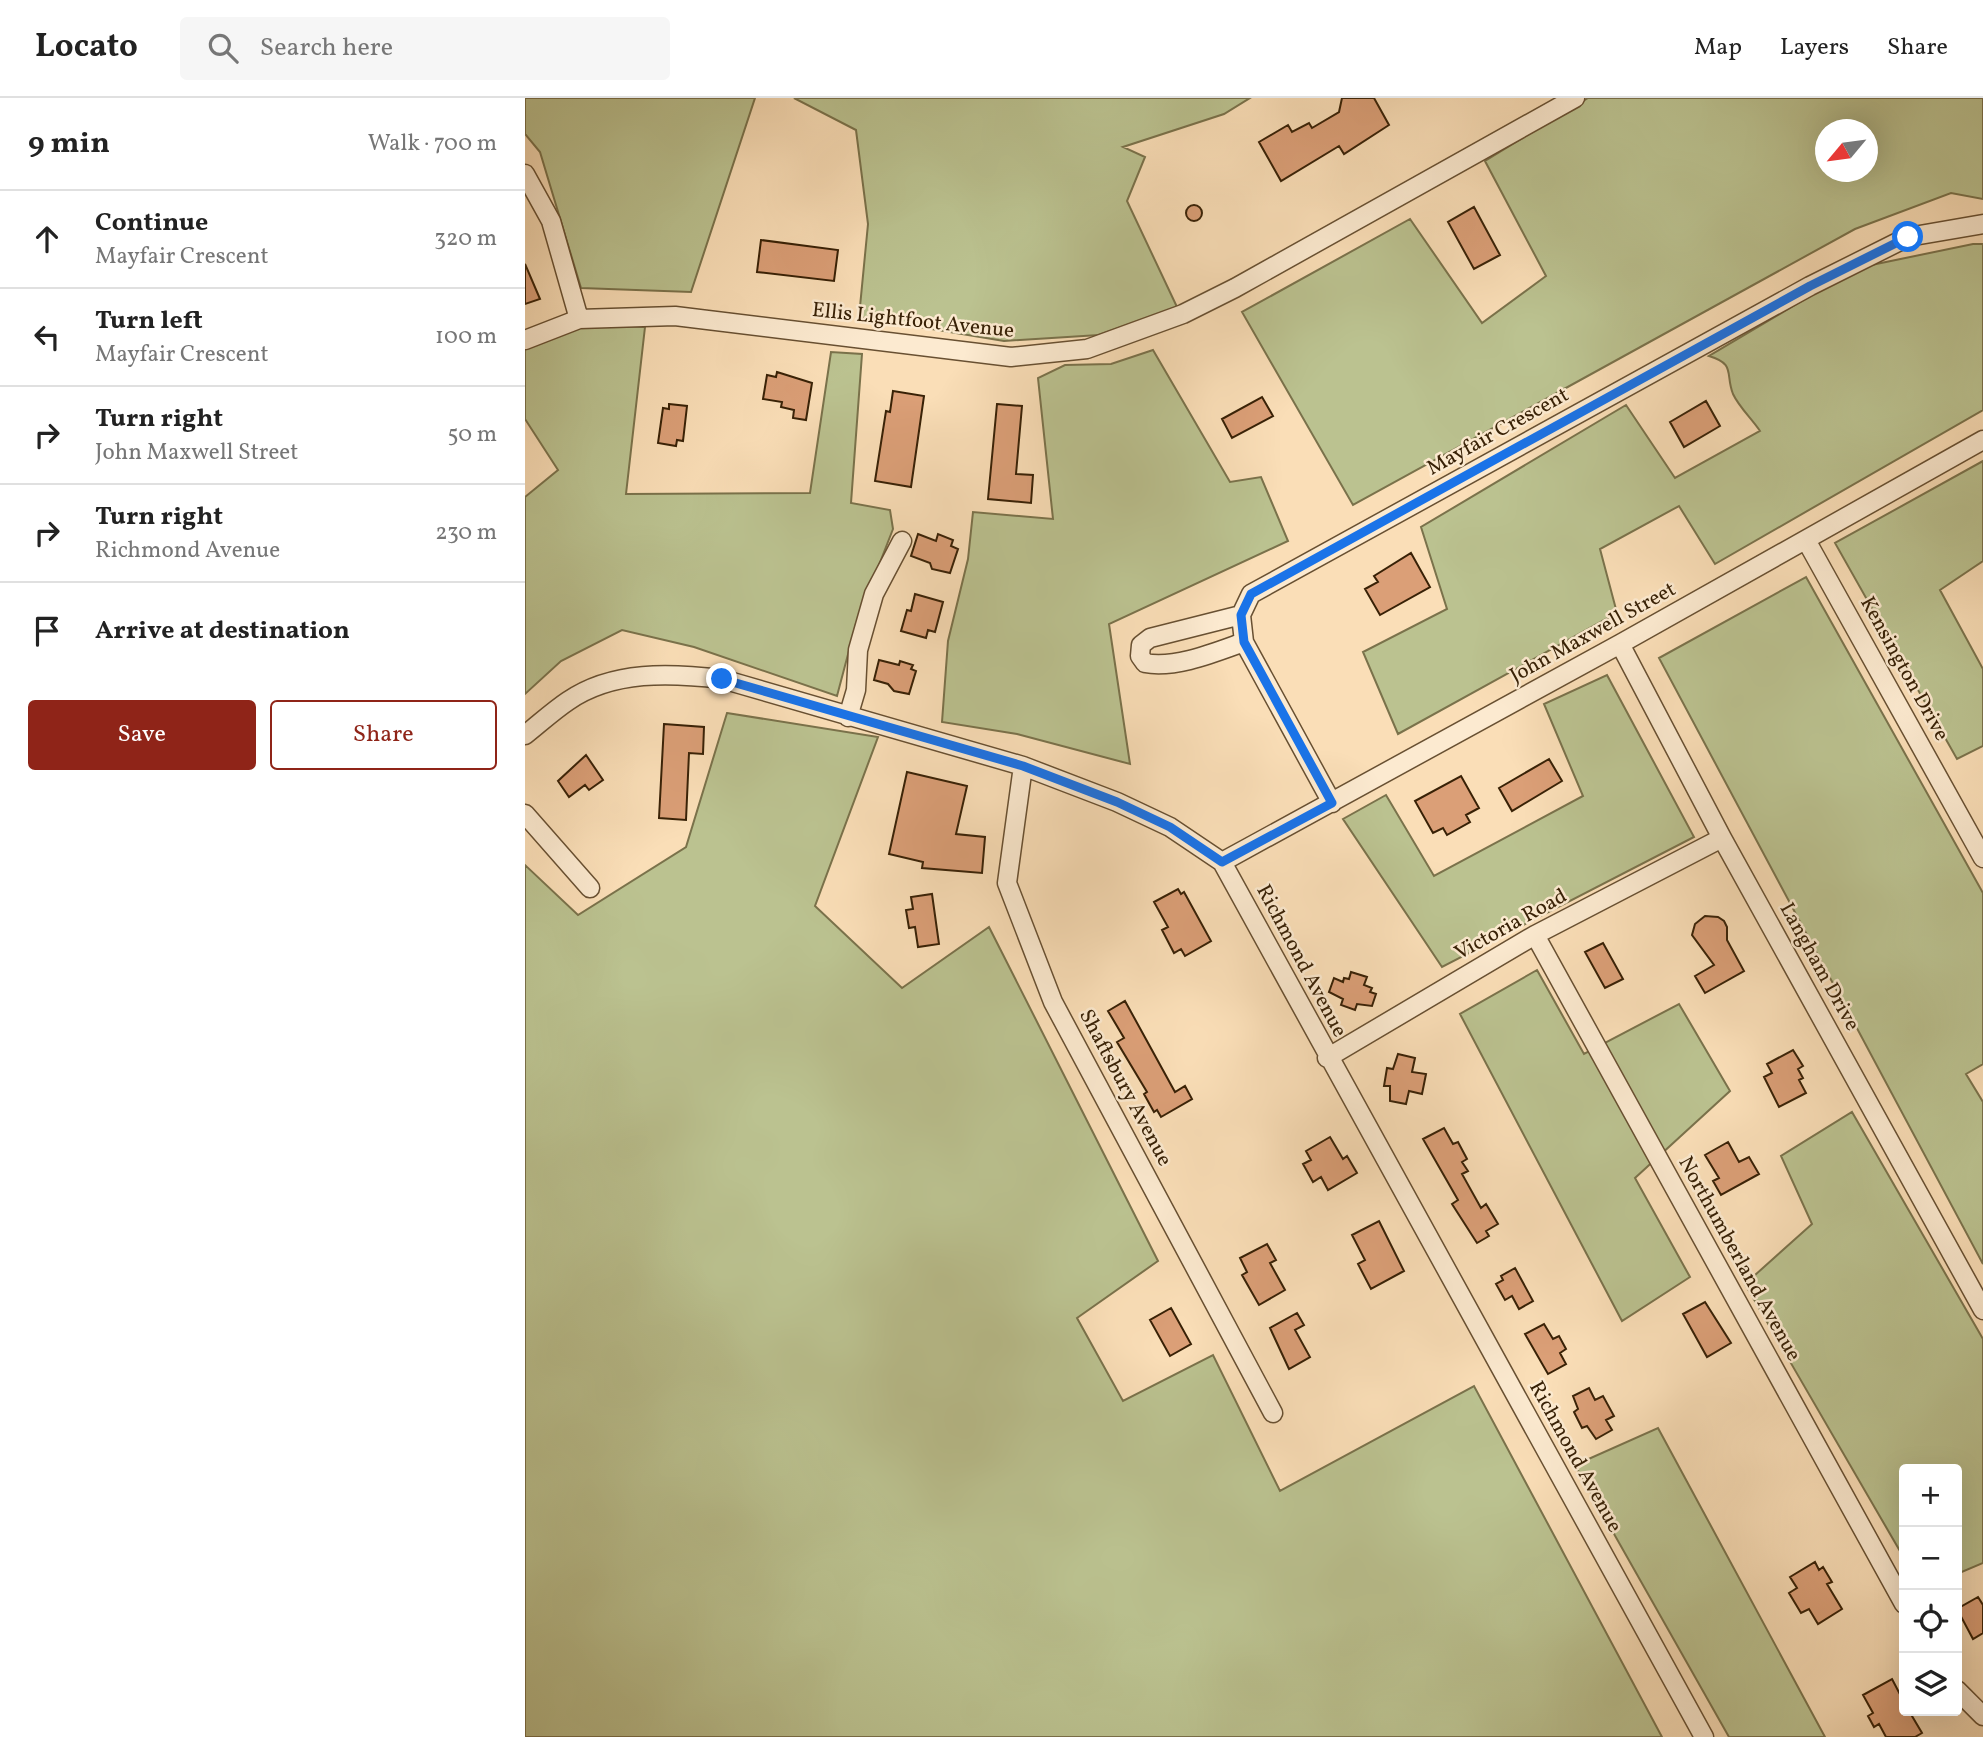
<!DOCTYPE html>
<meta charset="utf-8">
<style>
:root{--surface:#fff;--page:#f6f6f6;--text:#222;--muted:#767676;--line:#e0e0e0;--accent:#8f2418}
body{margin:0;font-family:Vollkorn,serif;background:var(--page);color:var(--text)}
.controls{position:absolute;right:21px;bottom:21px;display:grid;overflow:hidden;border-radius:7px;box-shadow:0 7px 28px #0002}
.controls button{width:63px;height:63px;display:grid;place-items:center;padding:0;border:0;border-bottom:2px solid var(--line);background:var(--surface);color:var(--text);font:35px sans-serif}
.compass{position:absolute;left:1290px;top:21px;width:63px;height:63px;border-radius:50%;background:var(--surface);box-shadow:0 7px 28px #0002;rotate:241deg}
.stop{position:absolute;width:21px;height:21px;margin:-16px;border:5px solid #1a73e8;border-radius:50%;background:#fff}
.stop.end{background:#1a73e8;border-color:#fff;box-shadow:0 2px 7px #0008}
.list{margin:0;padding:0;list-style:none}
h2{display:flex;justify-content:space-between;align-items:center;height:91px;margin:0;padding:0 28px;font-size:30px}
h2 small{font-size:23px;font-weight:400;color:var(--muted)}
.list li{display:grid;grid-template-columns:46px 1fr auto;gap:21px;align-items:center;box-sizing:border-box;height:98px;padding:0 28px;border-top:2px solid var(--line)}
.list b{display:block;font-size:26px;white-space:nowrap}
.list p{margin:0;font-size:23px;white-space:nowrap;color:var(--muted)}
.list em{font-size:23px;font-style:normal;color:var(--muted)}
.actions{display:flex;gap:14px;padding:21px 28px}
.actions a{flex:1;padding:16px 0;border:2px solid var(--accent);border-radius:7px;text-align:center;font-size:24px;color:var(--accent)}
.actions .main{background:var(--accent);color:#fff}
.icon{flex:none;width:38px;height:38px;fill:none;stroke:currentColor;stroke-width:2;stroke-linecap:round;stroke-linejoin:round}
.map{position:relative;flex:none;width:1458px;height:1639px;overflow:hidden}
header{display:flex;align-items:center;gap:42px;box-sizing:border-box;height:98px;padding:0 35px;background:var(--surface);border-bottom:2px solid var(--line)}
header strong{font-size:33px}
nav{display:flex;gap:38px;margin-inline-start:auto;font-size:24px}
.search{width:490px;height:63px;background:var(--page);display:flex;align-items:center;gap:18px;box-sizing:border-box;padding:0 24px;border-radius:7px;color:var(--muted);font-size:26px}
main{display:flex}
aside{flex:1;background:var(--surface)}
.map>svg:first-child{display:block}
.green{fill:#bbc290;stroke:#7a724b;stroke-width:2;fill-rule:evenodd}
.building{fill:#db9f77;stroke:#382106;stroke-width:2}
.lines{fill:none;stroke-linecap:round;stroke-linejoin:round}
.minor-casing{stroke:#685032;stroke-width:21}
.minor{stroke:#fcead0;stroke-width:18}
.route{stroke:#1a73e8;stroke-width:9}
.labels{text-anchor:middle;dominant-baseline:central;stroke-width:5;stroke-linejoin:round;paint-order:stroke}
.street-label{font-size:21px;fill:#382106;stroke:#fcead0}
</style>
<header>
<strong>Locato</strong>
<div class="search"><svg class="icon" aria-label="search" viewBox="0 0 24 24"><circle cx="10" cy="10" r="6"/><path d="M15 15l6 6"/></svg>Search here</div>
<nav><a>Map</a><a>Layers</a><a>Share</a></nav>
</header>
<main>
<aside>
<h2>9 min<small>Walk · 700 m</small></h2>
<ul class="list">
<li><svg class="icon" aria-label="ahead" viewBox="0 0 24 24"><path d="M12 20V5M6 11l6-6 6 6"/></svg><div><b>Continue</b><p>Mayfair Crescent</p></div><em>320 m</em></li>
<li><svg class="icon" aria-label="left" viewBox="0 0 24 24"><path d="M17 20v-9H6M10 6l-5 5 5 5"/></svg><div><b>Turn left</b><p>Mayfair Crescent</p></div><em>100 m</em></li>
<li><svg class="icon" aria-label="right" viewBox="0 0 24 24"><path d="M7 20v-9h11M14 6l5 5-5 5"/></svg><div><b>Turn right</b><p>John Maxwell Street</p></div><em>50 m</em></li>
<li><svg class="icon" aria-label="right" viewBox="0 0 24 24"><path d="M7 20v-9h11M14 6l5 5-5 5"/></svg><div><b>Turn right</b><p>Richmond Avenue</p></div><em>230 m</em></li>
<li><svg class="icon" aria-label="arrive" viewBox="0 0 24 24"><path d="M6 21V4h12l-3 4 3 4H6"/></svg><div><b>Arrive at destination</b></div></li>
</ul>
<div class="actions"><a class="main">Save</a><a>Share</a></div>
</aside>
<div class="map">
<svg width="1458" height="1639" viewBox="0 0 1458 1639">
<rect width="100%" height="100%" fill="#fadeb7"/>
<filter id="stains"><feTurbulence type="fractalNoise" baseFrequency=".00286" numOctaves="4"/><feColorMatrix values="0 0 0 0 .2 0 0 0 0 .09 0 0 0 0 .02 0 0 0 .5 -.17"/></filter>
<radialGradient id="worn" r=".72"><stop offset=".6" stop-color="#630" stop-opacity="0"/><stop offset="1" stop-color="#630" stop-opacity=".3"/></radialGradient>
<!-- green -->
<path class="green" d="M0,0H230L166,194L56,190L15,54L0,36Z
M269,0H725L699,16L598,49L620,59L602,103L652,209L574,237L479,243L334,219L343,126L331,32Z
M1063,0H1458V101L1426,95L1330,131L828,407L717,214L885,121L957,225L1021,178L960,63ZM1300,32H1342V74H1300Z
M1448,146H1458V312L1190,466L1154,408L1075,451L1092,515L873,636L838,554L922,511L896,429L1101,307L1150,380L1235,333C1227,321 1214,309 1208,296C1200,276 1211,266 1184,258L1332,170Z
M32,225L120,229L101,396L285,395L306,254L337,256L326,405L365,412L368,431L331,526L312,598L169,549L97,532L36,563L0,596V399L33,372L0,321V241Z
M628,252L705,384L736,379L763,443L584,526L605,666L492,636L417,624L423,543L443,461L448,414L528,421L513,280L540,267L586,266Z
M1458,363V463L1415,492L1458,571V648L1432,661L1310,445Z
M1281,479L1458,795V966L1441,976L1458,1004V1166L1134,560Z
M1082,577L1169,739L917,869L818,721L861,697L909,778L1058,698L1019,606Z
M202,615L353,639L290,808L377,890L464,829L633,1163L552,1220L598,1303L688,1257L755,1393L949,1288L1137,1639H0V767L53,817L161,749Z
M1012,872L1059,956L1154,906L1205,993L1110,1080L1165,1179L1097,1223L935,916Z
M1327,1014L1458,1241V1465L1432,1476V1371H1379V1460L1220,1186L1287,1126L1256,1058Z
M1133,1330L1300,1639H1204L1050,1367Z"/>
<!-- building -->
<path class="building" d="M817,0H849L864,27L819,56L814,48L756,83L734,44L763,27L767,34L784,25L787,30L814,14Z
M661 115a8 8 0 1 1 16 0a8 8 0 1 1-16 0Z
M949,109L975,157L949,171L923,124Z
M236,142L313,152L309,183L232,174Z
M0,166L15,201L0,206Z
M252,274L287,285L281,322L268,320L269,312L256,309L257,304L238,301L242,277L251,279Z
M368,293L399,298L386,389L350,383L361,313L365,314Z
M737,299L748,318L707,340L697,321Z
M1181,303L1195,328L1159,349L1145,324Z
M144,306L162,308L158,343L152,342L151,348L133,345L138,310L144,311Z
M472,306L497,308L491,376L508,377L506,405L463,401Z
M393,436L411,443L413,436L428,442L426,448L433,451L425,475L407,471L405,465L386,458Z
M886,455L905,489L855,517L840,491L853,484L849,478Z
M390,496L418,504L410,534L403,532L401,540L376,533L382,512L386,513Z
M354,562L374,567L375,563L388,567L386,571L391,573L384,596L369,593L363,586L349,582Z
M139,626L179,629L178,656L164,655L161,722L134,720Z
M61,657L78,682L64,692L60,687L44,699L33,683Z
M1024,661L1037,683L987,713L974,690Z
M382,674L442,688L431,736L460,739L457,775L397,770L398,764L364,756Z
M936,678L954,710L941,717L945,724L922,737L918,730L908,735L890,703Z
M653,791L656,796L659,794L686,843L660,858L656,851L649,855L637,832L643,829L629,804Z
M407,796L414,846L393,849L390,829L384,830L381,812L388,811L386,799Z
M1180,818L1193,819L1199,823L1202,829V842L1219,873L1180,895L1170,878L1189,867L1167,837L1170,826Z
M1078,845L1098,881L1080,890L1060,854Z
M826,874L842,879L839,887L847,890L845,894L851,896L847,908L832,906L830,912L816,907L818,901L804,894L809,880L818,884L819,880L824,881Z
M600,903L650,994L660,988L667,1001L636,1019L632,1012L629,1014L619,996L622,994L592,944L599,940L583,913Z
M1268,952L1278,968L1273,971L1278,980L1274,982L1281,995L1254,1009L1239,979L1247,975L1242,966Z
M873,956L890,960L887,974L901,976L897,996L884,993L881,1006L865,1003V988H859L862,970L868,971Z
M919,1030L928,1046L933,1044L942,1061L937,1064L943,1073L937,1076L956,1110L961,1106L973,1126L961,1133L964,1138L952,1145L927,1106L933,1102L898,1041Z
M805,1039L818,1061L822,1058L832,1075L803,1092L796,1079L788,1084L778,1066L786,1062L781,1053Z
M1203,1044L1214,1064L1224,1059L1234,1076L1196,1097L1188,1083L1194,1080L1180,1057Z
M854,1123L879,1173L846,1191L833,1166L840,1162L827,1137Z
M742,1146L751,1162L745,1165L760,1192L734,1207L717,1177L722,1174L715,1160Z
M990,1170L1008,1203L994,1211L987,1198L980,1202L971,1186L978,1182L976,1178Z
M1180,1204L1206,1245L1182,1259L1158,1216Z
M646,1210L666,1246L645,1258L625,1222Z
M772,1215L779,1227L770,1232L785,1259L764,1271L745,1230Z
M1019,1226L1028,1241L1034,1238L1041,1251L1035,1255L1041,1266L1023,1276L1000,1236Z
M1064,1290L1070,1302L1078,1298L1089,1318L1081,1322L1087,1332L1071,1341L1062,1328L1057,1330L1049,1314L1053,1311L1048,1298Z
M1290,1464L1294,1472L1298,1469L1307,1484L1302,1486L1317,1511L1293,1526L1284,1511L1276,1515L1264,1495L1272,1490L1265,1479Z
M1453,1499L1458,1507V1535L1448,1541L1432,1511Z
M1367,1581L1379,1604V1613H1384L1397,1635L1390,1639H1361L1354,1626L1349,1629L1343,1618L1348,1615L1338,1597Z"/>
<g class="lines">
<!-- minor casing -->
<g class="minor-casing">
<path id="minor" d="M0,76L26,123L54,221
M0,242L54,221L150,218L486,259L562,251L658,216L710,190L1050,0
M1281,442L1458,760
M716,517L625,540L616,547L615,558L620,565C650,571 691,554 719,544
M1095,546L1197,740L1458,1212
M323,619L331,592L333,552L349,496L377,443
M0,637C14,626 28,613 43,603C88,572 146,575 197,581L498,668L592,704L645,729L697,764L1179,1639
M498,668L482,785L528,904L748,1315
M807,705L719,544L716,517L726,496L1285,188L1383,139L1458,126
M0,716L65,790
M697,764L1095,546L1458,342
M1010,837L1379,1506
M802,960L1010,837L1197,740
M1432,1592L1458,1618"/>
</g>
<!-- minor -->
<use href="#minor" class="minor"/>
</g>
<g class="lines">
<!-- route -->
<path class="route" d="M197,581L498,668L592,704L645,729L697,764L807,705L719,544L716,517L726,496L1285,188L1383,139"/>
</g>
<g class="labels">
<!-- street labels -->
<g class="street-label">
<text transform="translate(388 223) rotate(6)">Ellis Lightfoot Avenue</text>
<text transform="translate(973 334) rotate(-29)">Mayfair Crescent</text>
<text transform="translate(1068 535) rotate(-29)">John Maxwell Street</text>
<text transform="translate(1379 571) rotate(61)">Kensington Drive</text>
<text transform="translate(986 827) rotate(-29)">Victoria Road</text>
<text transform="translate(776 863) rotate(62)">Richmond Avenue</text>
<text transform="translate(1294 869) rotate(61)">Langham Drive</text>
<text transform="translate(600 990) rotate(62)">Shaftsbury Avenue</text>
<text transform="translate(1214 1161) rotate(61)">Northumberland Avenue</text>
<text transform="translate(1050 1359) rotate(61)">Richmond Avenue</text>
</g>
</g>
<rect width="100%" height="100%" filter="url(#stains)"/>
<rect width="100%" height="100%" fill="url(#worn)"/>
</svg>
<div class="controls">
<button>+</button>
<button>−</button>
<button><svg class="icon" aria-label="locate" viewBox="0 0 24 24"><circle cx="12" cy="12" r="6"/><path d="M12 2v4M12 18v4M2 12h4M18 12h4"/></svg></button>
<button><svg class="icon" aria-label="layers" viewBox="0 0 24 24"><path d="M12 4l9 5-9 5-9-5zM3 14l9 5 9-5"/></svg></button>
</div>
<svg class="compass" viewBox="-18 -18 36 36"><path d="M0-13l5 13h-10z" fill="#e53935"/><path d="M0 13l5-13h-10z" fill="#767676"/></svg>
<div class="stop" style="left:1383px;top:139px"></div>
<div class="stop end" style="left:197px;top:581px"></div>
</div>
</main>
